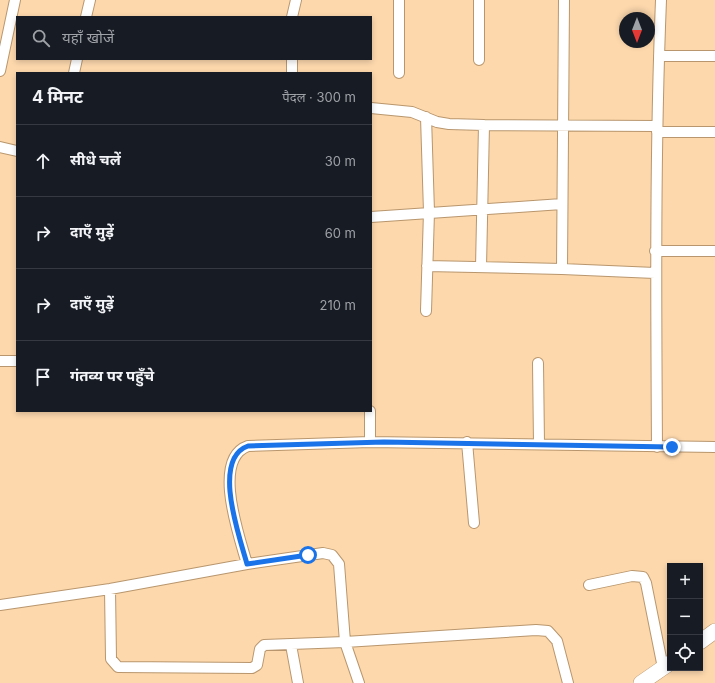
<!DOCTYPE html>
<html lang="hi">
<meta charset="utf-8">
<style>
:root{--surface:#171b24;--page:#20242c;--text:#f1f3f6;--muted:#9ea1a6;--line:#363941}
body{margin:0;font-family:Inter,"Noto Sans Devanagari",sans-serif;background:var(--page);color:var(--text)}
.controls{position:absolute;right:12px;bottom:12px;display:grid;overflow:hidden;border-radius:0px;box-shadow:0 2px 6px #0003}
.controls button{width:36px;height:36px;display:grid;place-items:center;padding:0;border:0;border-bottom:1px solid var(--line);background:var(--surface);color:var(--text);font:20px sans-serif}
.compass{position:absolute;left:619px;top:12px;width:36px;height:36px;border-radius:50%;background:var(--surface);box-shadow:0 2px 6px #0003;rotate:180deg}
.stop{position:absolute;width:12px;height:12px;margin:-9px;border:3px solid #1a73e8;border-radius:50%;background:#fff}
.stop.end{background:#1a73e8;border-color:#fff;box-shadow:0 1px 4px #0008}
.list{margin:0;padding:0;list-style:none}
h2{display:flex;justify-content:space-between;align-items:center;height:52px;margin:0;padding:0 16px;font-size:17px}
h2 small{font-size:13px;font-weight:400;color:var(--muted)}
.list li{display:grid;grid-template-columns:26px 1fr auto;gap:12px;align-items:center;box-sizing:border-box;height:72px;padding:0 16px;border-top:1px solid var(--line)}
.list b{display:block;font-size:15px;white-space:nowrap}
.list em{font-size:13px;font-style:normal;color:var(--muted)}
.icon{flex:none;width:22px;height:22px;fill:none;stroke:currentColor;stroke-width:2;stroke-linecap:round;stroke-linejoin:round}
.map{position:relative;flex:none;width:715px;height:683px;overflow:hidden}
.search{position:absolute;background:var(--surface);box-shadow:0 2px 6px #0003;left:16px;top:16px;width:356px;height:44px;display:flex;align-items:center;gap:10px;box-sizing:border-box;padding:0 14px;border-radius:0px;color:var(--muted);font-size:15px}
.panel{position:absolute;background:var(--surface);box-shadow:0 2px 6px #0003;left:16px;top:72px;width:356px;height:340px;border-radius:0px}
.map>svg:first-child{display:block}
.lines{fill:none;stroke-linecap:round;stroke-linejoin:round}
.street-casing{stroke:#b9966d;stroke-width:12}
.secondary-casing{stroke:#b9966d;stroke-width:16}
.street{stroke:#fff;stroke-width:10}
.secondary{stroke:#fff;stroke-width:15}
.route{stroke:#1a73e8;stroke-width:5}
</style>
<div class="map">
<svg width="715" height="683" viewBox="0 0 715 683">
<rect width="100%" height="100%" fill="#fdd8ad"/>
<g class="lines">
<!-- street casing -->
<g class="street-casing">
<path id="street" d="M399,0V73
M479,0V60
M86,17L90,0
M292,17L296,0
M659,56H715
M292,59V73
M0,71L15,0
M74,73L77,59
M371,108L412,112L437,122L449,124L484,125
M426,117L429,212L426,311
M657,132H715
M0,147L17,151
M371,217L562,204
M655,251H715
M427,266L562,269L655,273
M481,267L484,125L657,126
M562,269L564,0
M0,361H17
M538,363L539,444
M370,411V442
M467,442L474,523
M657,447C656,298 655,149 661,0
M247,564L323,553L332,555L339,564L345,642L536,630L548,631L557,641L568,683
M589,585L632,576L643,577L646,583L663,668
M110,589L111,659L118,667L252,668L257,665L260,649L264,645L345,642L359,683
M0,605L110,589L247,564C240,538 211,459 248,446L370,442L715,447
M291,645L298,683"/>
</g>
<!-- secondary casing -->
<g class="secondary-casing">
<path id="secondary" d="M700,642L715,631
M641,683L670,663"/>
</g>
<!-- street -->
<use href="#street" class="street"/>
<!-- secondary -->
<use href="#secondary" class="secondary"/>
</g>
<g class="lines">
<!-- route -->
<path class="route" d="M308,555L247,564C240,538 211,459 248,446L384,442L672,447"/>
</g>
</svg>
<div class="controls">
<button>+</button>
<button>−</button>
<button><svg class="icon" aria-label="locate" viewBox="0 0 24 24"><circle cx="12" cy="12" r="6"/><path d="M12 2v4M12 18v4M2 12h4M18 12h4"/></svg></button>
</div>
<svg class="compass" viewBox="-18 -18 36 36"><path d="M0-13l5 13h-10z" fill="#e53935"/><path d="M0 13l5-13h-10z" fill="#9ea1a6"/></svg>
<div class="stop" style="left:308px;top:555px"></div>
<div class="stop end" style="left:672px;top:447px"></div>
<div class="search"><svg class="icon" aria-label="search" viewBox="0 0 24 24"><circle cx="10" cy="10" r="6"/><path d="M15 15l6 6"/></svg>यहाँ खोजें</div>
<section class="panel">
<h2>4 मिनट<small>पैदल · 300 m</small></h2>
<ul class="list">
<li><svg class="icon" aria-label="ahead" viewBox="0 0 24 24"><path d="M12 20V5M6 11l6-6 6 6"/></svg><div><b>सीधे चलें</b></div><em>30 m</em></li>
<li><svg class="icon" aria-label="right" viewBox="0 0 24 24"><path d="M7 20v-9h11M14 6l5 5-5 5"/></svg><div><b>दाएँ मुड़ें</b></div><em>60 m</em></li>
<li><svg class="icon" aria-label="right" viewBox="0 0 24 24"><path d="M7 20v-9h11M14 6l5 5-5 5"/></svg><div><b>दाएँ मुड़ें</b></div><em>210 m</em></li>
<li><svg class="icon" aria-label="arrive" viewBox="0 0 24 24"><path d="M6 21V4h12l-3 4 3 4H6"/></svg><div><b>गंतव्य पर पहुँचे</b></div></li>
</ul>
</section>
</div>
